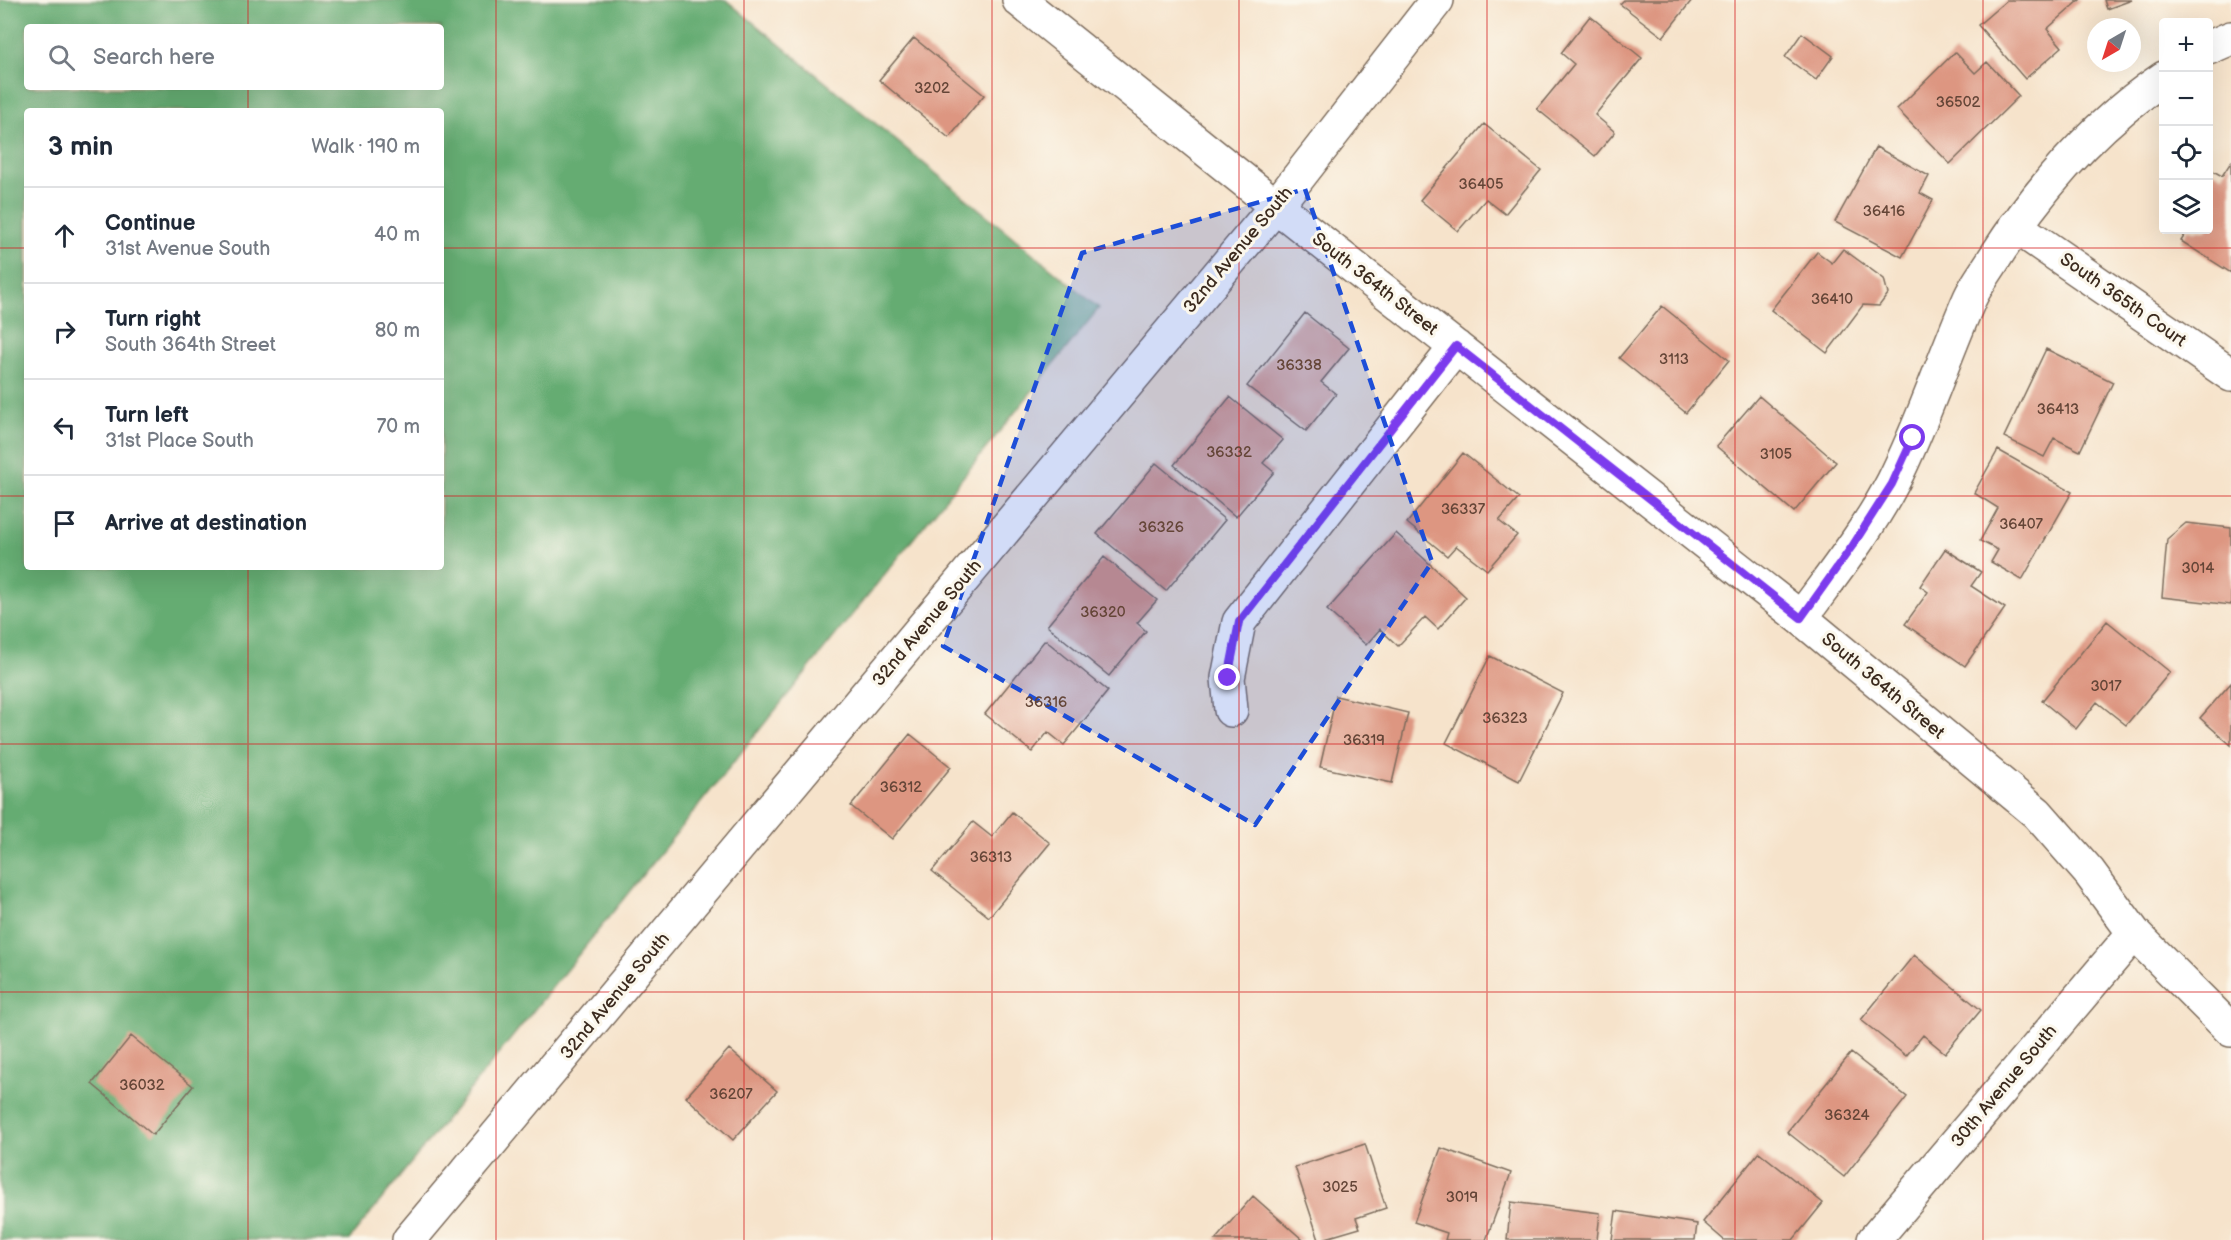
<!DOCTYPE html>
<meta charset="utf-8">
<style>
:root{--surface:#fff;--page:#f2f2f3;--text:#1f2937;--muted:#747a83;--line:#e0e1e3}
body{margin:0;font-family:"Balsamiq Sans",sans-serif;background:var(--page);color:var(--text)}
.controls{position:absolute;right:18px;top:18px;display:grid;overflow:hidden;border-radius:6px;box-shadow:0 6px 24px #0002}
.controls button{width:54px;height:54px;display:grid;place-items:center;padding:0;border:0;border-bottom:2px solid var(--line);background:var(--surface);color:var(--text);font:30px sans-serif}
.compass{position:absolute;left:2087px;top:18px;width:54px;height:54px;border-radius:50%;background:var(--surface);box-shadow:0 6px 24px #0002;rotate:219deg}
.stop{position:absolute;width:18px;height:18px;margin:-14px;border:4px solid #7c3aed;border-radius:50%;background:#fff}
.stop.end{background:#7c3aed;border-color:#fff;box-shadow:0 2px 6px #0008}
.list{margin:0;padding:0;list-style:none}
h2{display:flex;justify-content:space-between;align-items:center;height:78px;margin:0;padding:0 24px;font-size:26px}
h2 small{font-size:20px;font-weight:400;color:var(--muted)}
.list li{display:grid;grid-template-columns:39px 1fr auto;gap:18px;align-items:center;box-sizing:border-box;height:96px;padding:0 24px;border-top:2px solid var(--line)}
.list b{display:block;font-size:22px;white-space:nowrap}
.list p{margin:0;font-size:20px;white-space:nowrap;color:var(--muted)}
.list em{font-size:20px;font-style:normal;color:var(--muted)}
.icon{flex:none;width:33px;height:33px;fill:none;stroke:currentColor;stroke-width:2;stroke-linecap:round;stroke-linejoin:round}
.map{position:relative;flex:none;width:2231px;height:1240px;overflow:hidden}
.search{position:absolute;background:var(--surface);box-shadow:0 6px 24px #0002;left:24px;top:24px;width:420px;height:66px;display:flex;align-items:center;gap:15px;box-sizing:border-box;padding:0 21px;border-radius:6px;color:var(--muted);font-size:22px}
.panel{position:absolute;background:var(--surface);box-shadow:0 6px 24px #0002;left:24px;top:108px;width:420px;height:462px;border-radius:6px}
.map>svg:first-child{display:block}
.forest{fill:#65ac72;stroke:#506b48;stroke-width:1.5;fill-rule:evenodd}
.building{fill:#dd9681}
.lines{fill:none;stroke-linecap:round;stroke-linejoin:round}
.minor-casing{stroke:#7c6b5b;stroke-width:36}
.minor{stroke:#fff;stroke-width:33}
.route{stroke:#7c3aed;stroke-width:8}
.marked{fill:#1d4ed8;fill-opacity:0.2;stroke:#1d4ed8;stroke-width:4.5;stroke-dasharray:12 8;stroke-linejoin:round}
.grid{fill:none;stroke:#d62828;stroke-width:1.5;stroke-opacity:0.55}
.labels{text-anchor:middle;dominant-baseline:central;stroke-width:6;stroke-linejoin:round;paint-order:stroke}
.number-label{font-size:15px;fill:#644537}
.street-label{font-size:18px;fill:#3b2a1e;stroke:#fbf7ec}
</style>
<div class="map">
<svg width="2231" height="1240" viewBox="0 0 2231 1240">
<rect width="100%" height="100%" fill="#fbf7ec"/>
<filter id="ink" filterUnits="userSpaceOnUse"><feTurbulence type="fractalNoise" baseFrequency=".0167" numOctaves="2"/><feDisplacementMap in="SourceGraphic" scale="12" xChannelSelector="R" yChannelSelector="G"/><feConvolveMatrix kernelMatrix="1 2 1 2 8 2 1 2 1" color-interpolation-filters="sRGB"/></filter>
<filter id="wash" filterUnits="userSpaceOnUse"><feTurbulence type="fractalNoise" baseFrequency=".008" numOctaves="4" result="noise"/><feDisplacementMap in="SourceGraphic" scale="24" xChannelSelector="R" yChannelSelector="G"/><feGaussianBlur stdDeviation="1.35" result="paint"/><feColorMatrix in="noise" values="0 0 0 0 0 0 0 0 0 0 0 0 0 0 0 0 0 1.4 0 .05"/><feComposite in="paint" operator="in"/></filter>
<g filter="url(#wash)">
<rect width="100%" height="100%" fill="#f6e3cb"/>
<!-- forest -->
<path class="forest" d="M0,0H726L1099,308L349,1240H0ZM27,27H441V87H27ZM27,111H441V567H27Z"/>
<g id="blocks">
<!-- building -->
<path class="building" d="M1624,0H1692L1663,37L1620,4Z
M2007,0H2080L2047,29L2062,47L2025,79L1978,25Z
M2104,0H2132L2107,9Z
M1590,16L1642,58L1595,115L1615,132L1595,156L1537,109L1574,64L1561,53Z
M1802,33L1833,56L1816,80L1785,57Z
M914,38L984,95L949,138L879,80Z
M1955,52L1975,73L1987,62L2019,96L1950,164L1897,109Z
M1484,124L1541,170L1505,214L1486,199L1458,231L1420,200Z
M1876,147L1929,176L1920,193L1933,200L1902,257L1835,222Z
M2231,162V273L2181,241L2188,230H2208V168L2222,176Z
M1843,249L1884,279L1888,294L1879,306L1863,305L1827,353L1771,310L1817,252L1832,263Z
M1662,306L1729,360L1686,413L1619,358Z
M1305,313L1349,348L1321,382L1336,394L1306,431L1247,386Z
M2046,349L2113,382L2080,451L2054,438L2044,457L2004,437Z
M1759,396L1836,462L1794,512L1716,446Z
M1230,397L1283,440L1263,463L1274,472L1236,517L1174,465Z
M1998,450L2072,492L2022,580L1991,562L1998,550L1980,541L1998,508L1974,493Z
M1463,453L1519,498L1499,521L1517,535L1487,570L1456,546L1447,556L1407,523Z
M1156,463L1225,520L1166,591L1097,534Z
M2186,523L2231,528V605L2162,597L2167,539Z
M1396,533L1466,597L1438,629L1425,617L1398,646L1380,629L1366,645L1327,610Z
M1945,549L1981,572L1971,586L2005,608L1965,666L1905,624L1928,592L1920,586Z
M1104,557L1157,600L1137,623L1146,631L1109,676L1047,626Z
M2107,621L2170,672L2126,725L2097,702L2076,729L2042,701Z
M1045,640L1108,691L1064,745L1048,732L1032,752L985,714Z
M1490,656L1563,693L1519,781L1446,743Z
M2231,683V745L2200,718Z
M1336,696L1408,713L1392,783L1320,767Z
M910,734L951,767L892,839L851,806Z
M1012,812L1050,843L989,917L932,871L973,822L992,837Z
M1914,955L1981,1010L1945,1053L1923,1035L1906,1056L1861,1020Z
M131,1036L193,1086L153,1135L92,1084Z
M729,1049L777,1091L733,1140L686,1097Z
M1851,1053L1907,1097L1844,1177L1787,1132Z
M1365,1144L1386,1208L1356,1218L1360,1228L1319,1240L1295,1167Z
M1441,1148L1511,1173L1486,1240H1445L1447,1233L1414,1222Z
M1759,1152L1823,1203L1793,1240H1724L1703,1222Z
M1253,1196L1303,1240H1215Z
M1511,1202L1600,1213L1597,1240H1507Z
M1616,1211L1697,1224L1695,1240H1612Z"/>
</g>
</g>
<g filter="url(#ink)">
<use href="#blocks" fill-opacity="0" stroke="#7c6b5b" stroke-width="1.5"/>
<g class="lines">
<!-- minor casing -->
<g class="minor-casing">
<path id="minor" d="M1019,0L1276,206L1801,618L2037,813L2089,872L2134,933L2231,1030
M2208,48L2231,38
M2015,226L2231,375
M1801,618C1833,574 1868,530 1893,482C1923,423 1943,359 1970,298C1976,285 1986,272 1994,259C2038,190 2095,124 2164,78
M1231,710L1228,678L1239,622L1456,347
M409,1240L1276,206L1437,0
M1874,1240L2134,933"/>
</g>
<!-- minor -->
<use href="#minor" class="minor"/>
</g>
</g>
<g class="lines" filter="url(#ink)">
<!-- route -->
<path class="route" d="M1228,678L1239,622L1456,346L1801,618L1853,545L1892,484L1913,438"/>
</g>
<!-- marked area -->
<path class="marked" d="M1305,189L1432,562L1255,825L943,646L1082,253Z"/>
<!-- grid -->
<path class="grid" d="M248,0V27M496,0V1240M744,0V1240M992,0V1240M1239,0V1240M1487,0V1240M1735,0V1240M1983,0V1240M248,87V111M0,248H27M441,248H2231M0,496H27M441,496H2231M248,567V1240M0,744H2231M0,992H2231"/>
<g class="labels">
<!-- number labels -->
<g class="number-label">
<text x="932" y="88">3202</text>
<text x="1958" y="102">36502</text>
<text x="1481" y="184">36405</text>
<text x="1884" y="211">36416</text>
<text x="1832" y="299">36410</text>
<text x="1674" y="359">3113</text>
<text x="1299" y="365">36338</text>
<text x="2058" y="409">36413</text>
<text x="1229" y="452">36332</text>
<text x="1776" y="454">3105</text>
<text x="1463" y="509">36337</text>
<text x="2021" y="524">36407</text>
<text x="1161" y="527">36326</text>
<text x="2198" y="568">3014</text>
<text x="1103" y="612">36320</text>
<text x="2106" y="686">3017</text>
<text x="1046" y="702">36316</text>
<text x="1505" y="718">36323</text>
<text x="1364" y="740">36319</text>
<text x="901" y="787">36312</text>
<text x="991" y="857">36313</text>
<text x="142" y="1085">36032</text>
<text x="731" y="1094">36207</text>
<text x="1847" y="1115">36324</text>
<text x="1340" y="1187">3025</text>
<text x="1462" y="1197">3019</text>
</g>
<!-- street labels -->
<g class="street-label">
<text transform="translate(1238 250) rotate(-50)">32nd Avenue South</text>
<text transform="translate(1375 284) rotate(38)">South 364th Street</text>
<text transform="translate(2123 300) rotate(35)">South 365th Court</text>
<text transform="translate(927 623) rotate(-50)">32nd Avenue South</text>
<text transform="translate(1883 686) rotate(40)">South 364th Street</text>
<text transform="translate(615 996) rotate(-50)">32nd Avenue South</text>
<text transform="translate(2004 1086) rotate(-50)">30th Avenue South</text>
</g>
</g>
</svg>
<div class="controls">
<button>+</button>
<button>−</button>
<button><svg class="icon" aria-label="locate" viewBox="0 0 24 24"><circle cx="12" cy="12" r="6"/><path d="M12 2v4M12 18v4M2 12h4M18 12h4"/></svg></button>
<button><svg class="icon" aria-label="layers" viewBox="0 0 24 24"><path d="M12 4l9 5-9 5-9-5zM3 14l9 5 9-5"/></svg></button>
</div>
<svg class="compass" viewBox="-18 -18 36 36"><path d="M0-13l5 13h-10z" fill="#e53935"/><path d="M0 13l5-13h-10z" fill="#747a83"/></svg>
<div class="stop" style="left:1913px;top:438px"></div>
<div class="stop end" style="left:1228px;top:678px"></div>
<div class="search"><svg class="icon" aria-label="search" viewBox="0 0 24 24"><circle cx="10" cy="10" r="6"/><path d="M15 15l6 6"/></svg>Search here</div>
<section class="panel">
<h2>3 min<small>Walk · 190 m</small></h2>
<ul class="list">
<li><svg class="icon" aria-label="ahead" viewBox="0 0 24 24"><path d="M12 20V5M6 11l6-6 6 6"/></svg><div><b>Continue</b><p>31st Avenue South</p></div><em>40 m</em></li>
<li><svg class="icon" aria-label="right" viewBox="0 0 24 24"><path d="M7 20v-9h11M14 6l5 5-5 5"/></svg><div><b>Turn right</b><p>South 364th Street</p></div><em>80 m</em></li>
<li><svg class="icon" aria-label="left" viewBox="0 0 24 24"><path d="M17 20v-9H6M10 6l-5 5 5 5"/></svg><div><b>Turn left</b><p>31st Place South</p></div><em>70 m</em></li>
<li><svg class="icon" aria-label="arrive" viewBox="0 0 24 24"><path d="M6 21V4h12l-3 4 3 4H6"/></svg><div><b>Arrive at destination</b></div></li>
</ul>
</section>
</div>
